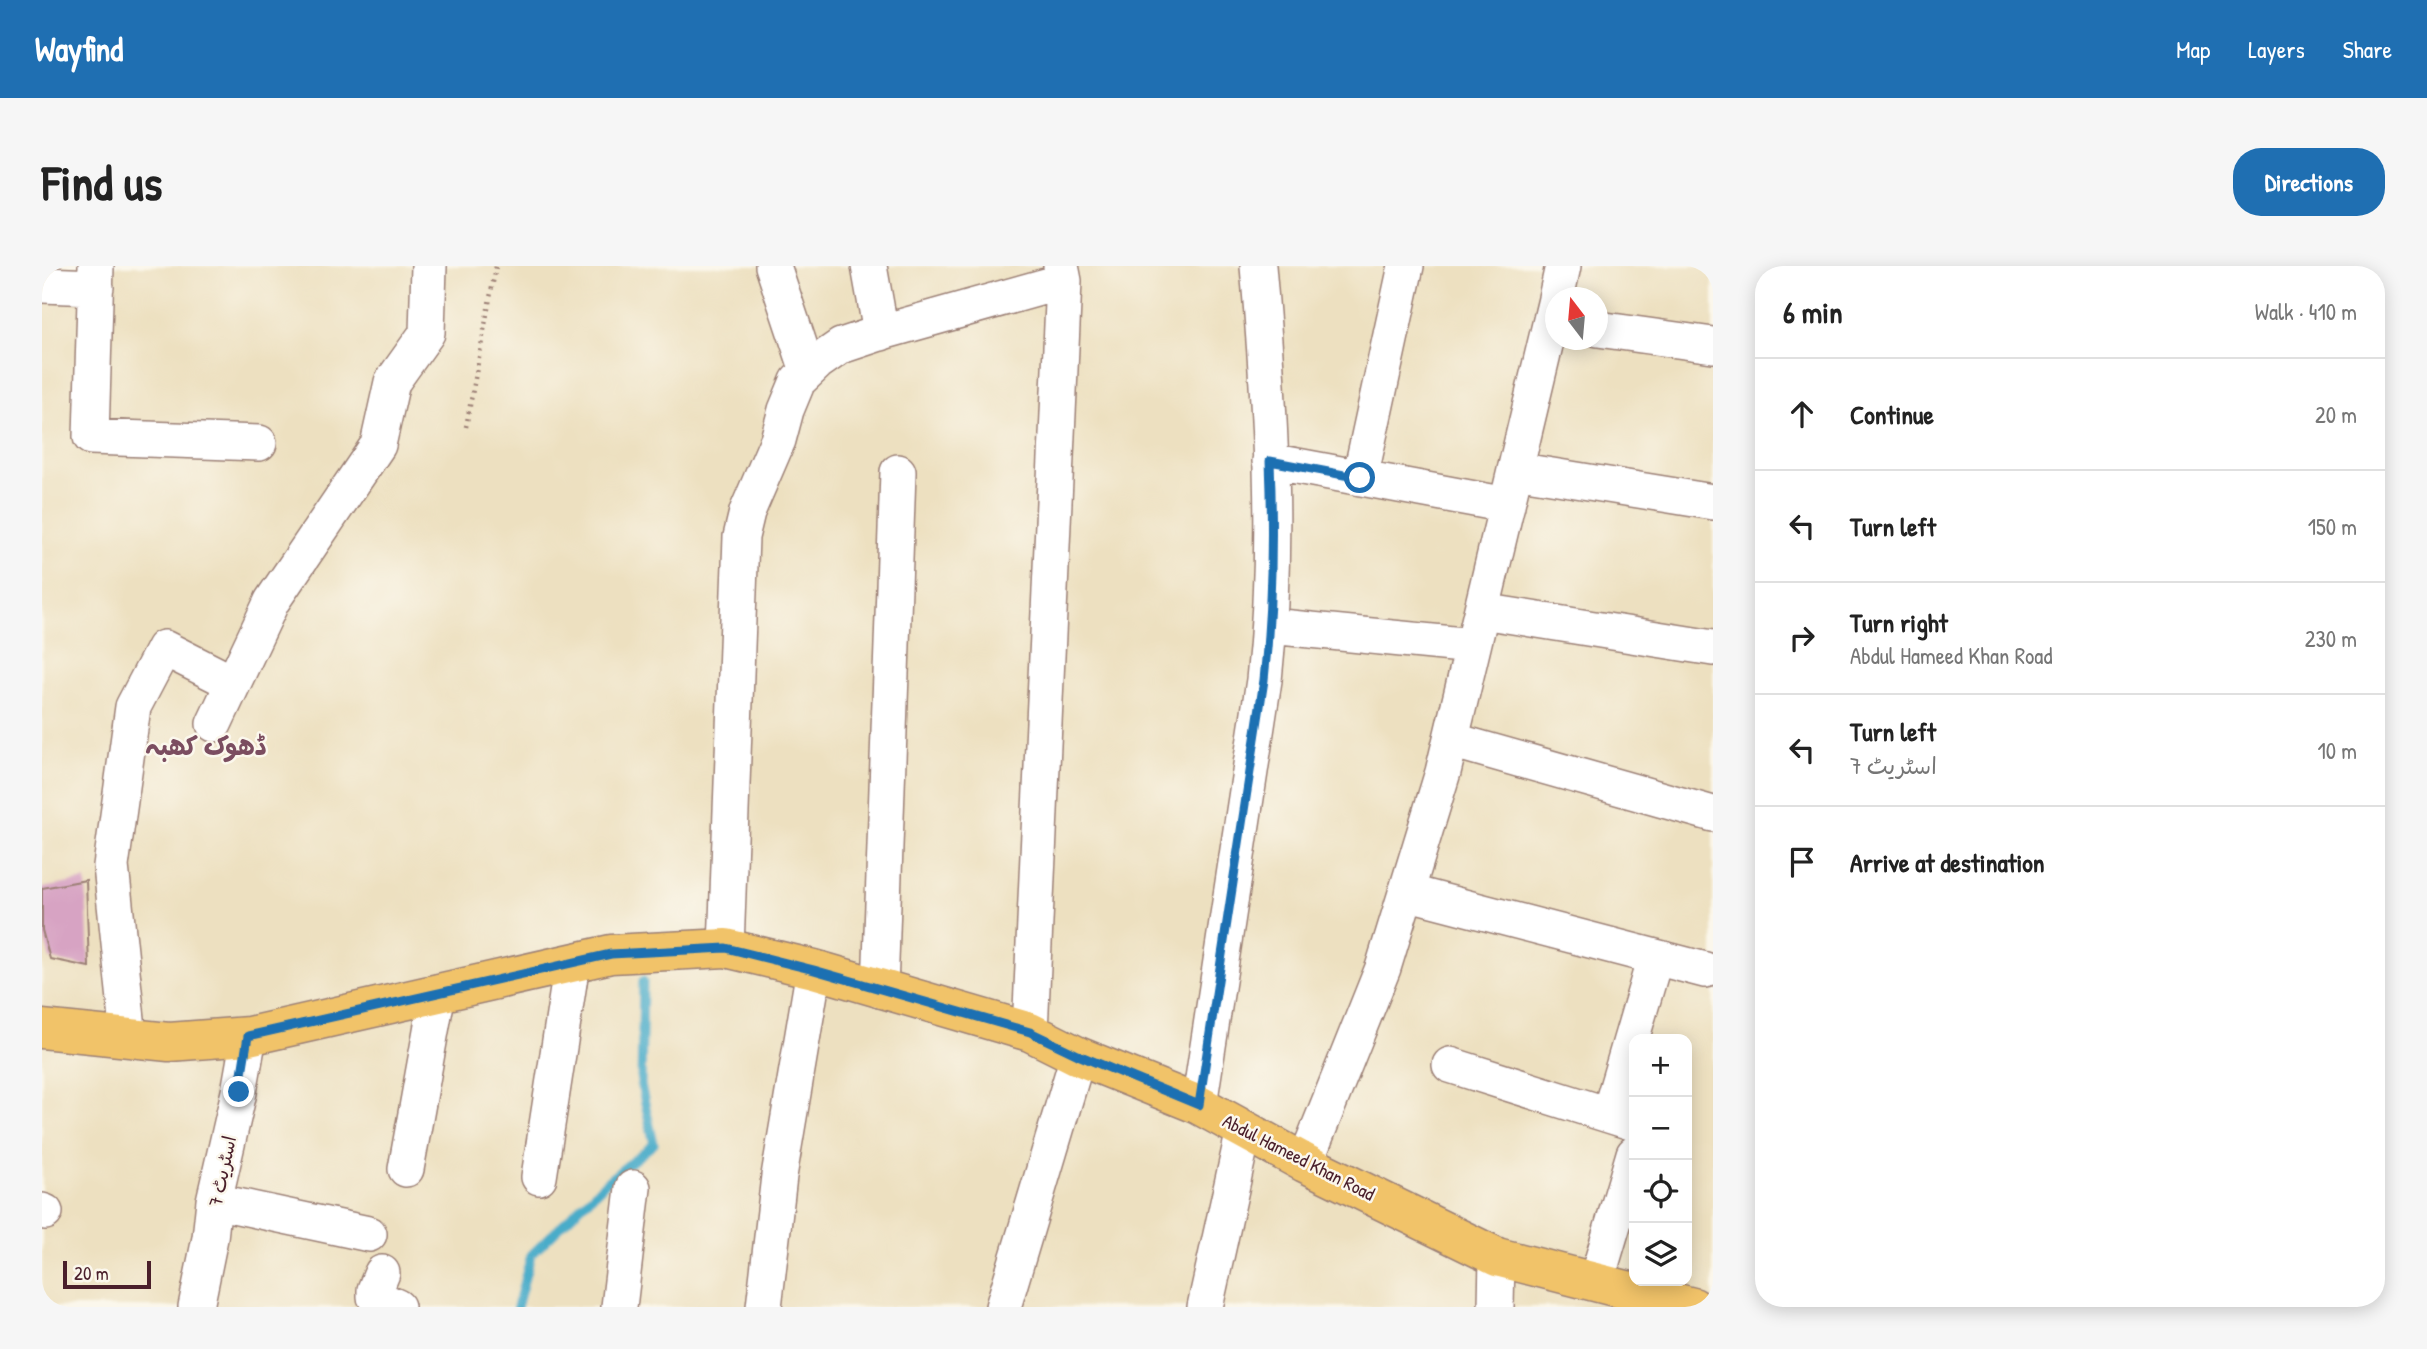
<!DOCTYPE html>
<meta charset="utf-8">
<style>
:root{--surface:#fff;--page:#f6f6f6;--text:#222;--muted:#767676;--line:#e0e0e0;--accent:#1f6fb2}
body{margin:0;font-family:"Patrick Hand","Playpen Sans Arabic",sans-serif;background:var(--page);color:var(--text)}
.controls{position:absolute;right:21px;bottom:21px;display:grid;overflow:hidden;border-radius:14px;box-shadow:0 4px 18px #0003}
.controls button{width:63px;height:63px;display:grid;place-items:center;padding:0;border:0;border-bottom:2px solid var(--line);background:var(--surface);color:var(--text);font:35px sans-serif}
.compass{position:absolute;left:1503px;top:21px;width:63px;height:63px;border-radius:50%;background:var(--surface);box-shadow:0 4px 18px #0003;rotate:344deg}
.scale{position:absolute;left:21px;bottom:18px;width:88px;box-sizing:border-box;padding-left:7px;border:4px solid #4a1f2b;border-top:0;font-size:19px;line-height:24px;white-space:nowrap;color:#4a1f2b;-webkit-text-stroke:5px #fbf7ec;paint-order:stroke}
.stop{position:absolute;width:21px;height:21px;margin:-16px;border:5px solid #1f6fb2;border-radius:50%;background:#fff}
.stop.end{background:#1f6fb2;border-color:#fff;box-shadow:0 2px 7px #0008}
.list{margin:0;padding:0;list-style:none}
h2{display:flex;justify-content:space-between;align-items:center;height:91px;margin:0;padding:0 28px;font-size:30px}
h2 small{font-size:23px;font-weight:400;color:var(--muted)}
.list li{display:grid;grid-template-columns:46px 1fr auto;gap:21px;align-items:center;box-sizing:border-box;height:112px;padding:0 28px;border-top:2px solid var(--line)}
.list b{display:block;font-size:26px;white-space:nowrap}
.list p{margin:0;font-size:23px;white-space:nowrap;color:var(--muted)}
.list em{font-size:23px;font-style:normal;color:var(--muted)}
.icon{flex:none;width:38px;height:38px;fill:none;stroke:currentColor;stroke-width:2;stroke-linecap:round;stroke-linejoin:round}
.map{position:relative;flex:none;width:1671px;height:1041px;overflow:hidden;border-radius:28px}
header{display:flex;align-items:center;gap:42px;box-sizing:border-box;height:98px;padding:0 35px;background:var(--accent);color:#fff}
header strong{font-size:33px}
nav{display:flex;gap:38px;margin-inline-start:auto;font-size:24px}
.intro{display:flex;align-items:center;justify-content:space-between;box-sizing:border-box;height:168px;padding:0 42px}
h1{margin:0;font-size:49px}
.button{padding:18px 32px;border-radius:28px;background:var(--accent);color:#fff;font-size:24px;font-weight:700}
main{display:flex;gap:42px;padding:0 42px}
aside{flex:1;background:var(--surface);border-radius:28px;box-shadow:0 4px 18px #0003}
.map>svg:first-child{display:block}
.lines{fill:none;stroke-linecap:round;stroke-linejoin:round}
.stream{stroke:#49acc9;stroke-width:9}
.building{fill:#d7a3c3}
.minor-casing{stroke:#9c8076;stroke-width:38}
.major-casing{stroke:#9c8076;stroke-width:41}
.path{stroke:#9c8076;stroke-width:4.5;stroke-dasharray:2 5;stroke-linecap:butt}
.minor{stroke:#fff;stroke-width:35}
.major{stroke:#f1c369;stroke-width:38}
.route{stroke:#1f6fb2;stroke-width:9}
.labels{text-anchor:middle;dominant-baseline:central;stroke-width:5;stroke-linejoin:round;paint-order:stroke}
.street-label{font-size:19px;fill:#4a1f2b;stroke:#fbf7ec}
.district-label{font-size:26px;font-weight:bold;fill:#7b4d60;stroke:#fbf7ec}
</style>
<header>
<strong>Wayfind</strong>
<nav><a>Map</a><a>Layers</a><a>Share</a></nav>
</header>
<div class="intro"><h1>Find us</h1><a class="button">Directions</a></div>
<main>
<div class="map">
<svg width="1671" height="1041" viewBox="0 0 1671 1041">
<rect width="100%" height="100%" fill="#fbf7ec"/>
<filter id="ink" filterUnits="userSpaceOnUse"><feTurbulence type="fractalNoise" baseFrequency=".0143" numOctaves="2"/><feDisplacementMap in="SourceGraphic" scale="14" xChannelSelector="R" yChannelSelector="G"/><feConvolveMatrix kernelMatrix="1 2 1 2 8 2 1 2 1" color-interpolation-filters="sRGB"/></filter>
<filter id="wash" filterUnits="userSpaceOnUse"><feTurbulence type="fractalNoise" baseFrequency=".00686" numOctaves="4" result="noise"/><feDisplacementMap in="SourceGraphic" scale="28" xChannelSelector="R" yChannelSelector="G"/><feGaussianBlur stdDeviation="1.57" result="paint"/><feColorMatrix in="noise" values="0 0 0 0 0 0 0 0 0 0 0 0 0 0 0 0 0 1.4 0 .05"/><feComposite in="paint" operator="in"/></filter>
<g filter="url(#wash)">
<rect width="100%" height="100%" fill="#ede0c0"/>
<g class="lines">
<!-- stream -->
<path class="stream" d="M475,1041L489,989L564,916L612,878L599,819L601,715"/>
</g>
<g id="blocks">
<!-- building -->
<path class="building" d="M44,614L47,701L8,693L0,664V622Z"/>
</g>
</g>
<g filter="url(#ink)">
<use href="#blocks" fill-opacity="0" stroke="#9c8076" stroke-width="2"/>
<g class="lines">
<!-- minor casing -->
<g class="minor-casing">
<path id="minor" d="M54,0L49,171L217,177
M731,0L766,105
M827,0L839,67
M0,19L54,21
M1514,32L1521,0
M1556,63L1671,79
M1228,195L1465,239
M1473,204L1671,236
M1318,212L1364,0
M1440,345L1671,382
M1228,360L1431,380
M172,458L230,335L336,179L350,116L385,67L387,0
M1409,474L1671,548
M1364,626L1663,704
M684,682L699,271L705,246L736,174L744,144L756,115L776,96L799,80L844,65L1022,15
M838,724L856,206
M988,766L1022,15L1019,0
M87,772L69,600L91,441L122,382L191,417
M1408,799L1592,857
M1157,839L1222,414C1237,276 1228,138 1216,0
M1567,849L1613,692
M1263,897L1341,702L1401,506L1514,33
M364,903L396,726
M497,911L530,697
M172,935L327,968
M0,945L3,946
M340,1007L333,1024V1031L355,1041
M1554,1016L1592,888
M154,1041L168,972L172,935L197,826L207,770
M577,1041L591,922
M722,1041L737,910L772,703
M961,1041L1036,790
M1163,1041L1202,864
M1454,1041L1455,991"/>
</g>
<!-- major casing -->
<g class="major-casing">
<path id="major" d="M0,763L127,776L207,770L569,688L684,682L772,703L988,766L1036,790L1157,839L1263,897L1455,991L1651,1041"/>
</g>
<!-- path -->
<path class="path" d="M424,161L454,0"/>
<!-- minor -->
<use href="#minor" class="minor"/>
<!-- major -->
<use href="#major" class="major"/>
</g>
</g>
<g class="lines" filter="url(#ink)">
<!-- route -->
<path class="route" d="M197,826L206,770L569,688L684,682L772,704L988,766L1036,789L1157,839L1222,414C1230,341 1231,269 1228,195L1318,212"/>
</g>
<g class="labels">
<!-- street labels -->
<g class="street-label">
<text transform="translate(1257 891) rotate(27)">Abdul Hameed Khan Road</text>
<text transform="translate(180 905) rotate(-78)">اسٹریٹ 7</text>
</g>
<!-- district labels -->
<g class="district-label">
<text x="164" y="479">ڈھوک کھبہ</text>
</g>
</g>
</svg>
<div class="controls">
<button>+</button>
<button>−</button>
<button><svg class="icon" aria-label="locate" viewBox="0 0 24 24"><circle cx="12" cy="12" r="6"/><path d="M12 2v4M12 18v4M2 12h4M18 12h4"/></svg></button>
<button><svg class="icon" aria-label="layers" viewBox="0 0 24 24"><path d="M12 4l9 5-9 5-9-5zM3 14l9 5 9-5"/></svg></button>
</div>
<svg class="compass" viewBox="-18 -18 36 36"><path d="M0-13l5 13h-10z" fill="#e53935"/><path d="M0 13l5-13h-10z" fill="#767676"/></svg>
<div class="scale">20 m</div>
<div class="stop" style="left:1318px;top:212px"></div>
<div class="stop end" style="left:197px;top:826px"></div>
</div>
<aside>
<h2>6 min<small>Walk · 410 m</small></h2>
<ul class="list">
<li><svg class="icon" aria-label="ahead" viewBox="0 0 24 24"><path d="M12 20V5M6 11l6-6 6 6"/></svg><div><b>Continue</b></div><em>20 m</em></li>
<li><svg class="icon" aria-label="left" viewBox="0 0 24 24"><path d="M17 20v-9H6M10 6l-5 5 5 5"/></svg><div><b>Turn left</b></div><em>150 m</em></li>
<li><svg class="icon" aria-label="right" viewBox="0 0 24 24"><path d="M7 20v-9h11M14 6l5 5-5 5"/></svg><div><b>Turn right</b><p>Abdul Hameed Khan Road</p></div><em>230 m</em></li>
<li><svg class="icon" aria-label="left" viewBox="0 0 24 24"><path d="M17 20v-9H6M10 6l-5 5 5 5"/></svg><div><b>Turn left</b><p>اسٹریٹ 7</p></div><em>10 m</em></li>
<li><svg class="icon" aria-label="arrive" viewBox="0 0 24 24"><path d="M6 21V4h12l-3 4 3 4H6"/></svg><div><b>Arrive at destination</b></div></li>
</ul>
</aside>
</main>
